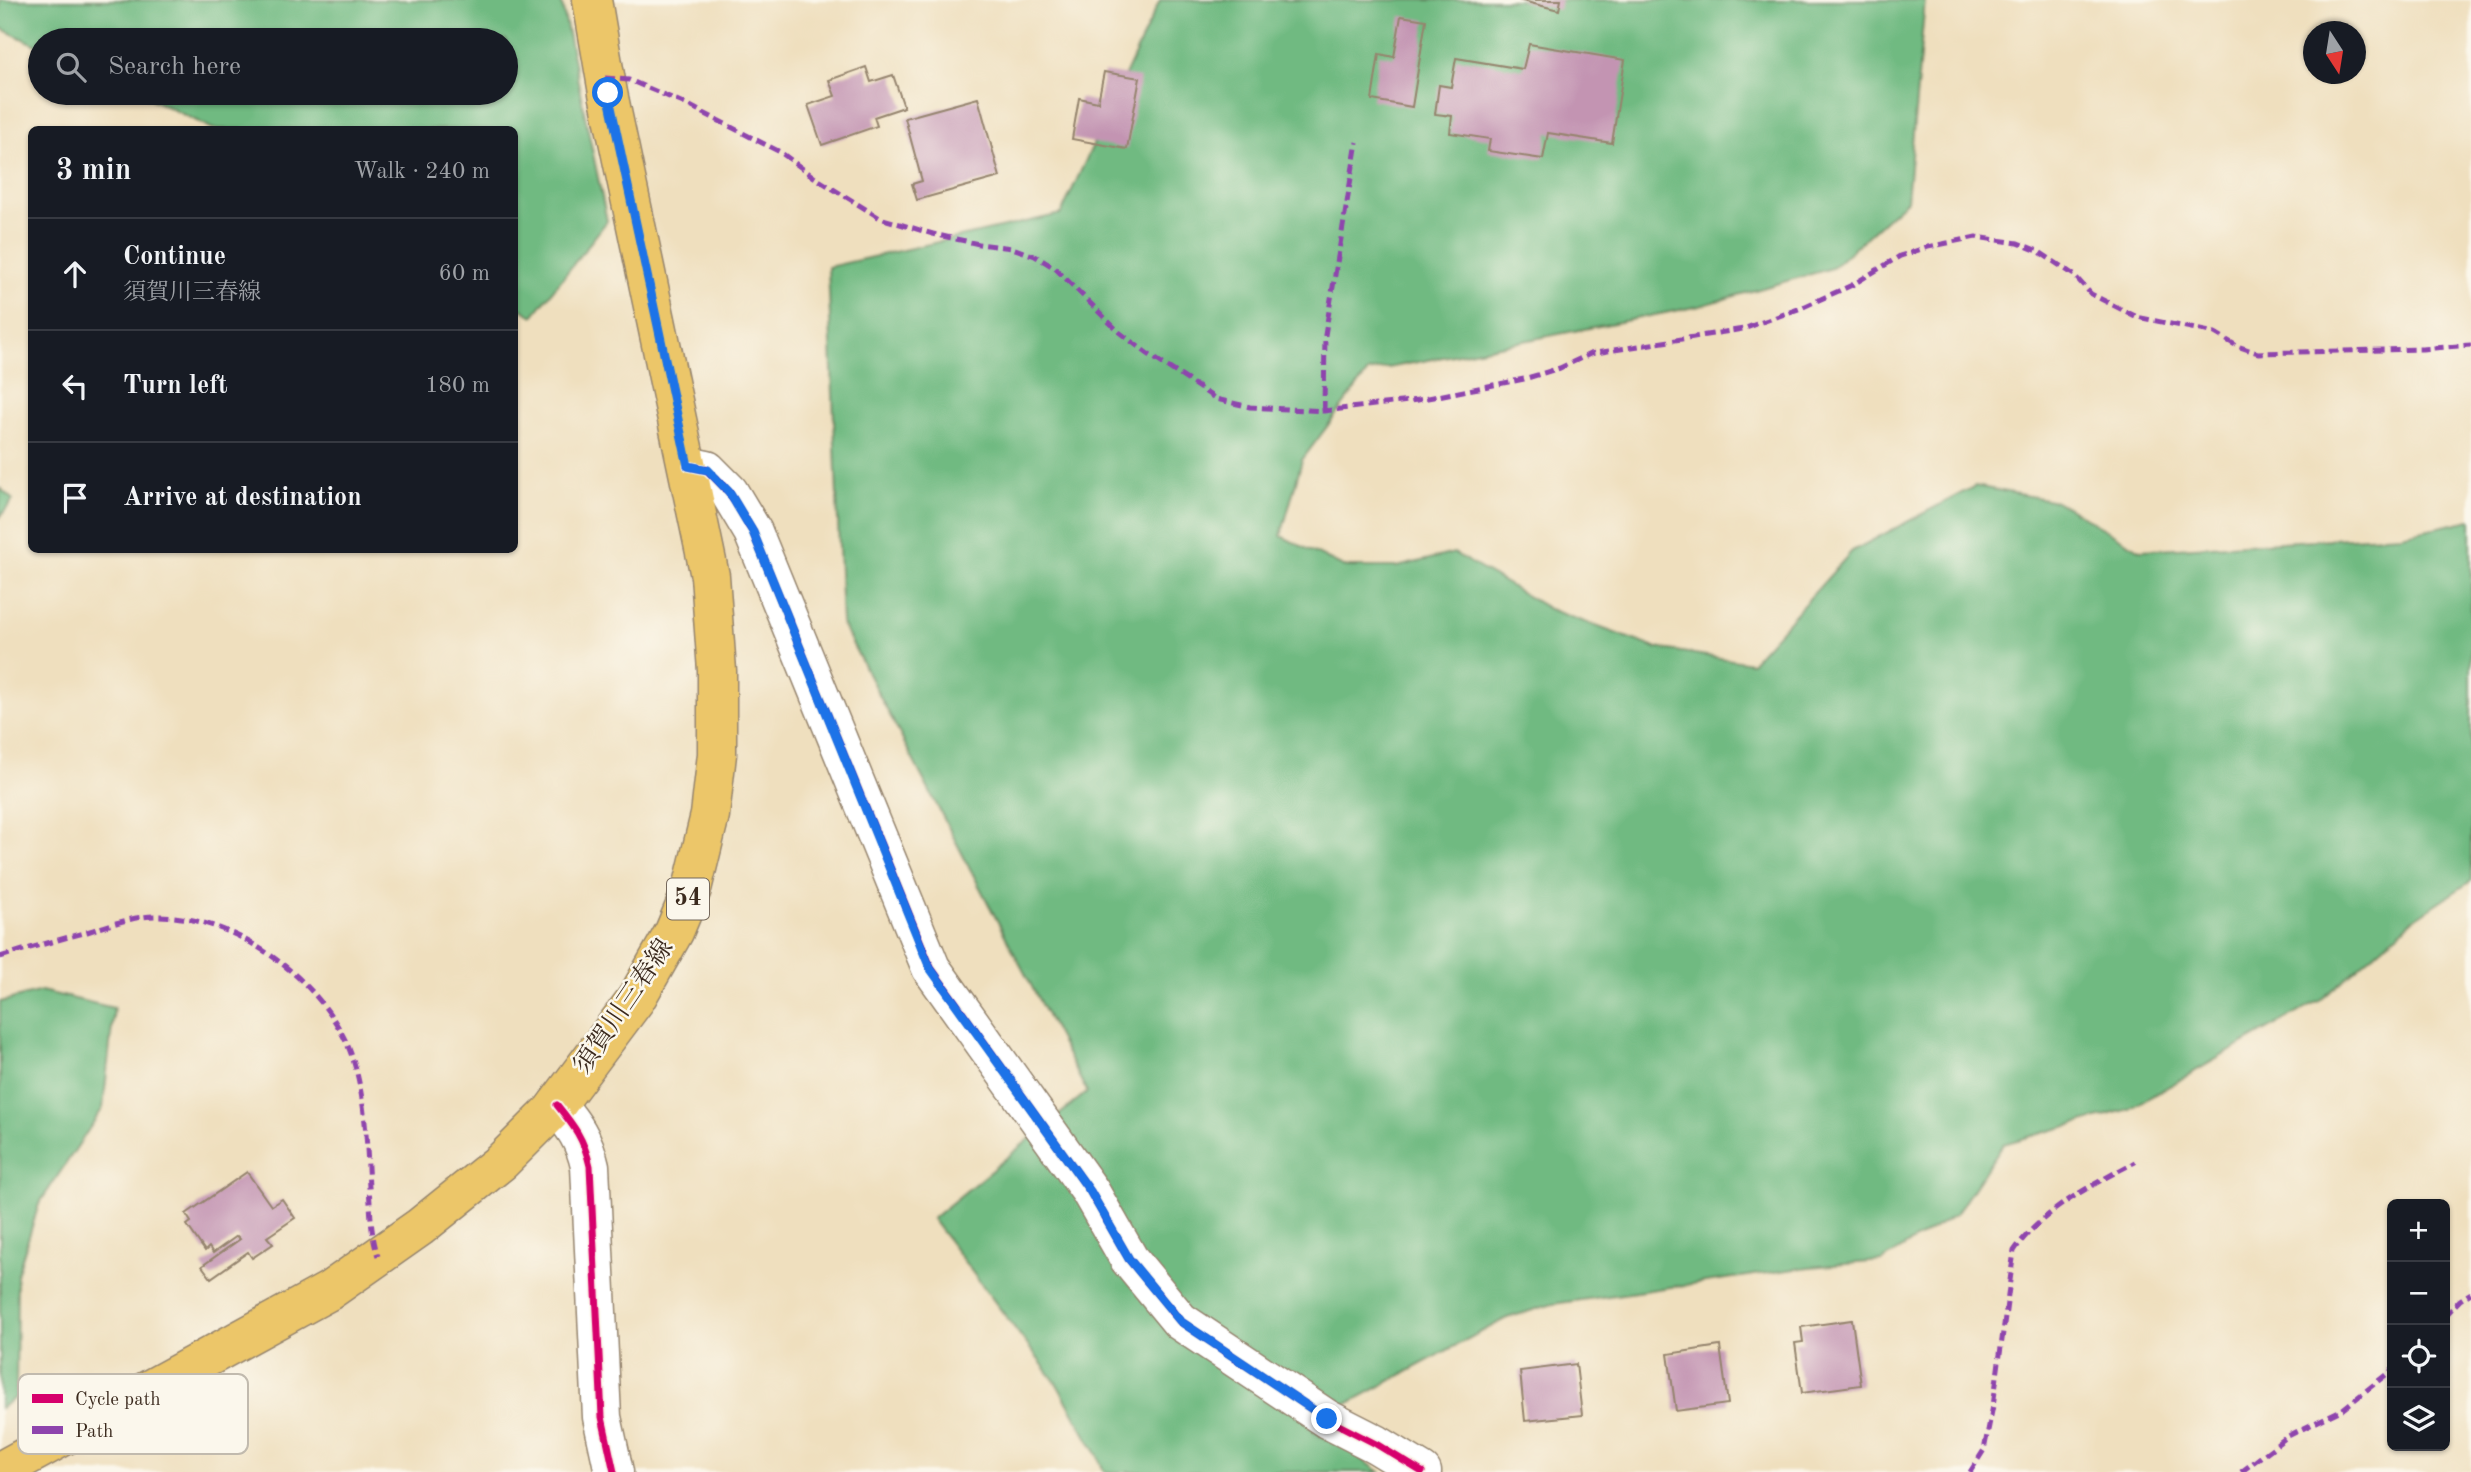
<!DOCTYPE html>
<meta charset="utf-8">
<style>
:root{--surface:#171b24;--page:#242831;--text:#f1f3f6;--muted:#9ea1a6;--line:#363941}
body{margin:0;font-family:"Old Standard TT","Noto Serif JP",serif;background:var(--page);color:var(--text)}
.controls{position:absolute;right:21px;bottom:21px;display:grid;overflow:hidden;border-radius:10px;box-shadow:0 2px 5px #0004}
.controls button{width:63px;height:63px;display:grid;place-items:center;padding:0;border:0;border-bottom:2px solid var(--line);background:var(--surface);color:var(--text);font:35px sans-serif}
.compass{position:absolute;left:2303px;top:21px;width:63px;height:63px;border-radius:50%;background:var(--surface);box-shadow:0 2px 5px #0004;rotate:168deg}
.stop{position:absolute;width:21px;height:21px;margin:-16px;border:5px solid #1a73e8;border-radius:50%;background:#fff}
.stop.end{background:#1a73e8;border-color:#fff;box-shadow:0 2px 7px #0008}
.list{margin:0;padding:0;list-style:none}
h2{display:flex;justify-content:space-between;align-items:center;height:91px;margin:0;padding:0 28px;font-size:30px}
h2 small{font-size:23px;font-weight:400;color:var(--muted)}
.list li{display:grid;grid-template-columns:46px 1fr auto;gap:21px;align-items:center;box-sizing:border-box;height:112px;padding:0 28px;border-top:2px solid var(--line)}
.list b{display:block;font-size:26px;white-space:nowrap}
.list p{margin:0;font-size:23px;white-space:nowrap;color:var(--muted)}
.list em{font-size:23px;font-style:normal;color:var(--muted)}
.icon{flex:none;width:38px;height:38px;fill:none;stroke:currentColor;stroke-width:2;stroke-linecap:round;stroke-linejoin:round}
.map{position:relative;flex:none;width:2471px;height:1472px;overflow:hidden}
.search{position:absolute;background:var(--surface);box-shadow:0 2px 5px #0004;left:28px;top:28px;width:490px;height:77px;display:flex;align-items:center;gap:18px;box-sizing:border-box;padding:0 24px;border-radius:38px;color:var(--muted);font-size:26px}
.panel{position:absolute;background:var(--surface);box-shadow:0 2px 5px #0004;left:28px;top:126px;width:490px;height:427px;border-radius:10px}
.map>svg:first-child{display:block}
.forest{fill:#6fba81;stroke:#557250;stroke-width:2}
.building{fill:#c394b2}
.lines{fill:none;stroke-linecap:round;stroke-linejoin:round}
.minor-casing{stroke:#95846e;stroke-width:41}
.primary-casing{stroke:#95846e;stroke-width:41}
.minor{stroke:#fff;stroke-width:38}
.primary{stroke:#ecc669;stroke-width:38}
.quiet{stroke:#8e44ad;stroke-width:5;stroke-dasharray:10 5;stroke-linecap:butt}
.cycleway-casing{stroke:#fbf7ec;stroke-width:11}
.cycleway{stroke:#d6006c;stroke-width:7}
.route{stroke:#1a73e8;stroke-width:9}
.labels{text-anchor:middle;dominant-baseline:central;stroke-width:5;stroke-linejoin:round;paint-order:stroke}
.shield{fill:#fbf7ec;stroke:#75685c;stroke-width:2}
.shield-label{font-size:24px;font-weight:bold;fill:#3b2a1e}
.street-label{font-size:26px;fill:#3b2a1e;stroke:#fbf7ec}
.key{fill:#fbf7ec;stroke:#c1baae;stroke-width:2}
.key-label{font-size:19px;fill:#3b2a1e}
</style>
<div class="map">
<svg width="2471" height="1472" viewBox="0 0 2471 1472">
<rect width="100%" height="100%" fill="#fbf7ec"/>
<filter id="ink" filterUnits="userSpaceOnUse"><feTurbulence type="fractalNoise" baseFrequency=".0143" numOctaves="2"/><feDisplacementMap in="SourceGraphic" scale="14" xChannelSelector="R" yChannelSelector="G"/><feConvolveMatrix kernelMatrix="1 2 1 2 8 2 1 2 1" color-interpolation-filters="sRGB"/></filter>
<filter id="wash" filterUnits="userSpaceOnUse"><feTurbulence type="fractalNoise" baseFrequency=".00686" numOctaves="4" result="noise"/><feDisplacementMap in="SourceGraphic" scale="28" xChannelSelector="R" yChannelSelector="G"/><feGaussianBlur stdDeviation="1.57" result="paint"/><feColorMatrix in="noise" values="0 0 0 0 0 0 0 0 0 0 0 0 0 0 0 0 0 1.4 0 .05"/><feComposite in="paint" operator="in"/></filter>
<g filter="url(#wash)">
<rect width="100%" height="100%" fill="#efdfbe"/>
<!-- forest -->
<path class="forest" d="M0,0H561L607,221L533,316L515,305L514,130L213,129L139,93H506V40H40V47L0,28Z
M1160,0H1925L1907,200L1832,268L1700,306L1368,372L1302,460L1281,536L1343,567H1397L1454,553L1549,609L1656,648L1751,663L1852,551L1975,486L2056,501L2141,550L2401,535L2471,520V881L2414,919L2323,998L2129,1109L2003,1144L1956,1214L1882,1261L1809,1267L1553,1304L1507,1318L1345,1405L1355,1454L1380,1472H1104L1098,1456L1057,1384L932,1219L1087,1092L842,624L828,267L1061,214Z
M0,488L13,500L0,517Z
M41,991L114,1008L103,1108L39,1204L17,1275L16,1397L0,1408V1002Z"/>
<g id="blocks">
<!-- building -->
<path class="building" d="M1518,0H1561L1559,10Z
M1401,16L1426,20L1412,107L1372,100L1379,54L1394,57Z
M1529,44L1625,60L1612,143L1548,133L1543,159L1488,151L1490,139L1450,133L1452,116L1435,114L1439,85L1451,87L1456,58L1523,69Z
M866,67L871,82L893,75L904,107L874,117L877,126L822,145L808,105L835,96L829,80Z
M1104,72L1140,78L1127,149L1072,139L1079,98L1098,102Z
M978,98L1000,177L917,200L912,184L922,181L905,118Z
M247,1172L271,1206L282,1199L295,1218L267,1237L273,1244L252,1258L248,1252L211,1278L202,1266L240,1239L237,1236L213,1253L209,1247L205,1251L187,1225L191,1222L186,1214Z
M1852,1320L1861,1385L1802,1393L1795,1343L1803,1342L1801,1327Z
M1720,1346L1728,1404L1676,1411L1668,1354Z
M1576,1364L1582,1415L1525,1421L1520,1371Z"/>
</g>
</g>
<g filter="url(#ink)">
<use href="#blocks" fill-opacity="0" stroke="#95846e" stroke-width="2"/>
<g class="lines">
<!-- minor casing -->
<g class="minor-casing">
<path id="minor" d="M688,466L707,470L729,492L753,532L931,968L1090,1191L1129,1259L1180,1321L1327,1419L1376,1444L1422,1472
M557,1105C574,1126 584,1139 590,1166L602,1417L614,1472"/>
</g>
<!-- primary casing -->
<g class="primary-casing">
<path id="primary" d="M0,1471L329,1291L420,1227L501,1162L552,1111L636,999L674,932L692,889L710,815L717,754V671L710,576L608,93L592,0"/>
</g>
<!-- minor -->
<use href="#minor" class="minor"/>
<!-- primary -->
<use href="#primary" class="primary"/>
<!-- quiet -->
<path class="quiet" d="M605,78L629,80L688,105L780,152L814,177L880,218L933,234L979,244L1012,248L1035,256L1055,268L1119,332L1148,354L1216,399L1250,407L1324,411L1418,400L1524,379L1560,368L1590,354L1743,329L1801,308L1852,285L1900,256L1928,247L1976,237L2018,243L2038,251L2074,275L2091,294L2137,317L2215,333L2237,346L2258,353L2422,349L2471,345
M1324,411L1325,335L1357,142
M0,957C29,948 58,940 87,932C109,925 132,917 154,916C237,914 333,986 355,1066C366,1105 367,1148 369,1188C371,1212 370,1232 378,1256
M2445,1316L2460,1300L2471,1293
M1970,1472L1984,1450L1993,1406L2014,1251C2042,1210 2092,1185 2135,1162
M2241,1472L2288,1436L2343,1409L2392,1370"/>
<!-- cycleway casing -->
<g class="cycleway-casing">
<path id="cycleway" d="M688,466L707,470L729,492L753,532L931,968L1090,1191L1129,1259L1180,1321L1327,1419L1376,1444L1422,1472
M557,1105C574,1126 584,1139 590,1166L602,1417L614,1472"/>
</g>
<!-- cycleway -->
<use href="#cycleway" class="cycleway"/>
</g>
</g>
<g class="lines" filter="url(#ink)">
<!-- route -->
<path class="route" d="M608,93L688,466L708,470L729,492L753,532L930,968L1090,1191L1129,1259L1180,1321L1327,1419"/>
</g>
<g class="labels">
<!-- shield labels -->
<rect class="shield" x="667" y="878.5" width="42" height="41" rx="5"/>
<g class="shield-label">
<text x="688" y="899">54</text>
</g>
<!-- street labels -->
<g class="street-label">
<text transform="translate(624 1007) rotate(-56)">須賀川三春線</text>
</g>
</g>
<!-- legend -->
<rect x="18" y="1374" width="230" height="80" rx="10" class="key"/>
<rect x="32" y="1394" width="31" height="9" fill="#d6006c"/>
<rect x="32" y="1426" width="31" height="8" fill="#8e44ad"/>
<g class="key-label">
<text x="75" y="1405">Cycle path</text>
<text x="75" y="1437">Path</text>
</g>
</svg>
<div class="controls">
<button>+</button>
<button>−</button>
<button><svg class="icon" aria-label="locate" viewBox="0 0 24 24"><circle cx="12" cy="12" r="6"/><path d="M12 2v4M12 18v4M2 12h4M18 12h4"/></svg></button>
<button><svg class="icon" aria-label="layers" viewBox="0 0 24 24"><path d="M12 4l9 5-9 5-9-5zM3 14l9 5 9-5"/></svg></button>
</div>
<svg class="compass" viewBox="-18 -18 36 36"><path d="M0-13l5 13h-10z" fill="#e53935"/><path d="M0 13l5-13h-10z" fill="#9ea1a6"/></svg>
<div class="stop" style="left:608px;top:93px"></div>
<div class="stop end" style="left:1327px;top:1419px"></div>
<div class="search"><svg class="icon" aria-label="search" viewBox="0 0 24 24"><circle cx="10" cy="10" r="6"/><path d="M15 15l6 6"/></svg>Search here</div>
<section class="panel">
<h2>3 min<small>Walk · 240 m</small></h2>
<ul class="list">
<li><svg class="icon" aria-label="ahead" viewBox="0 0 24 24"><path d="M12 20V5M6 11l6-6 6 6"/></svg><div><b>Continue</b><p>須賀川三春線</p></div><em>60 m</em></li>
<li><svg class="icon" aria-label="left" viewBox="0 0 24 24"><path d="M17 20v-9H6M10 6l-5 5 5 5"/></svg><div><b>Turn left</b></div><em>180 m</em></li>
<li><svg class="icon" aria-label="arrive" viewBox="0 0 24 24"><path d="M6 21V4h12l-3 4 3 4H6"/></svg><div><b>Arrive at destination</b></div></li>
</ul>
</section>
</div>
